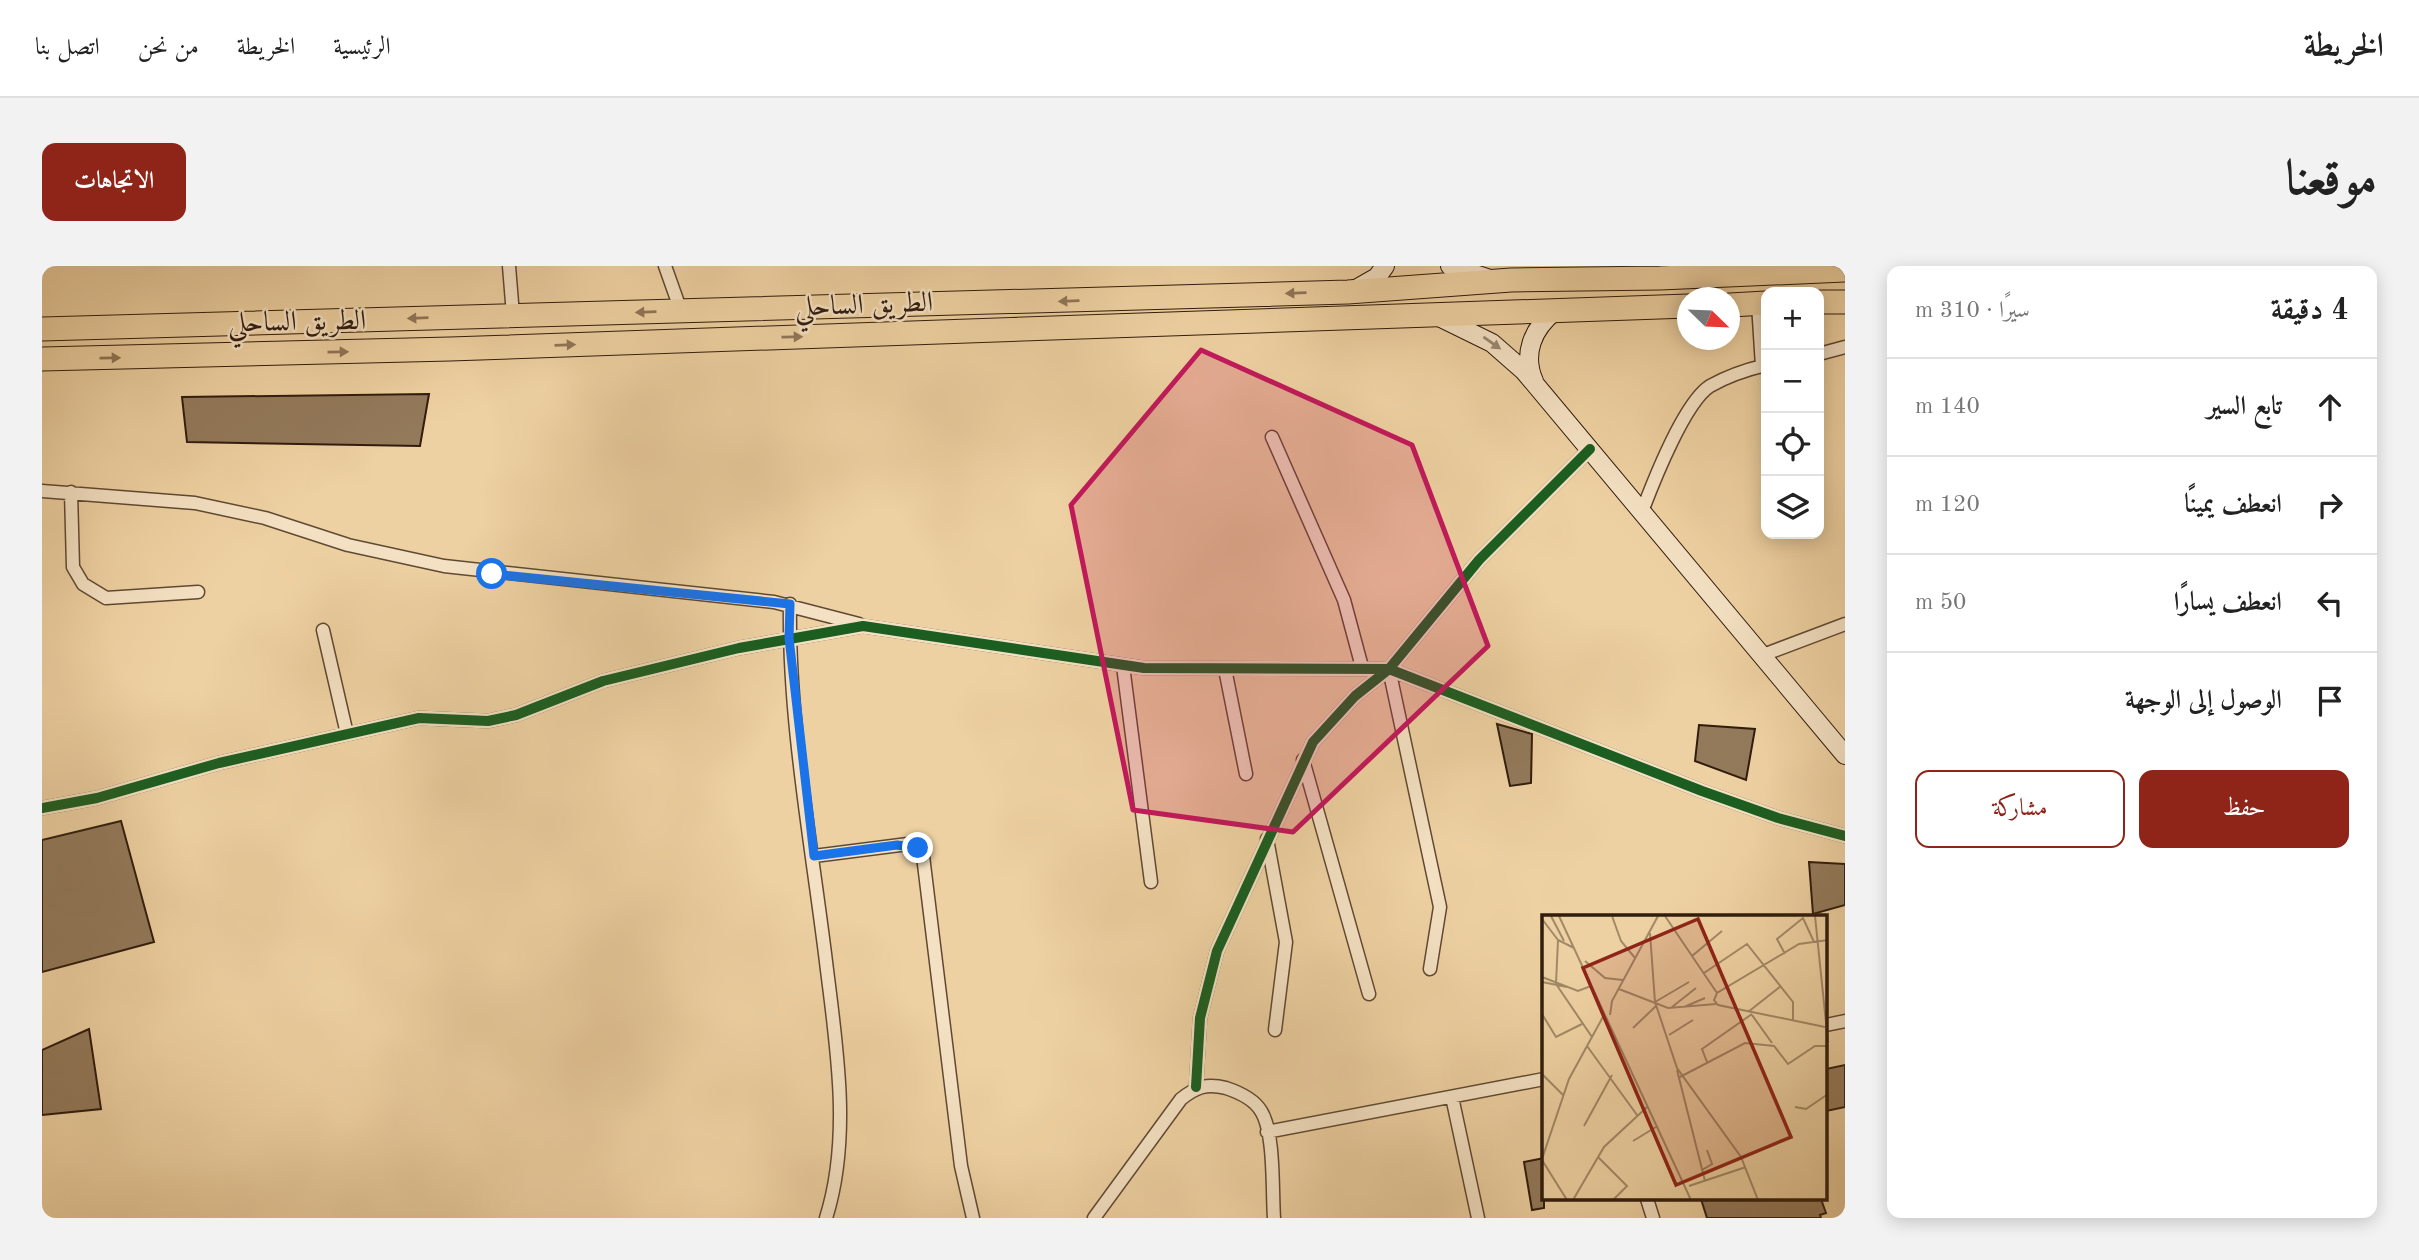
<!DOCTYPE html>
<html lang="ar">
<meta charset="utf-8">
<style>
:root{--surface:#fff;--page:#f2f2f2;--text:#222;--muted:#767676;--line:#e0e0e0;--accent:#8f2418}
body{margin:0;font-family:"Old Standard TT",Amiri,serif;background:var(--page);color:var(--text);direction:rtl}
.controls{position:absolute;right:21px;top:21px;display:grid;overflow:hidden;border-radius:14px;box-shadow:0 4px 18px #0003}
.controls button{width:63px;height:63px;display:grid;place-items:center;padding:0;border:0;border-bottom:2px solid var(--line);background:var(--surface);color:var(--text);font:35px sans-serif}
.compass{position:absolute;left:1635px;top:21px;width:63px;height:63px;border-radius:50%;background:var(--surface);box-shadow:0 4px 18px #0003;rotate:113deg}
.stop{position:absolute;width:21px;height:21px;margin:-16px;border:5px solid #1a73e8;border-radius:50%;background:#fff}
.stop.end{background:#1a73e8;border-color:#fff;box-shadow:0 2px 7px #0008}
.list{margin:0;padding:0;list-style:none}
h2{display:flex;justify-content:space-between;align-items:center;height:91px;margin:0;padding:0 28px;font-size:30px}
h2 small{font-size:23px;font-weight:400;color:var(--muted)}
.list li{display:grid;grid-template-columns:46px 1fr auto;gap:21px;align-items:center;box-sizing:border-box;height:98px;padding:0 28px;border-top:2px solid var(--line)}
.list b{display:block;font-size:26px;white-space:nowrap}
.list em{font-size:23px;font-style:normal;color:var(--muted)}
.actions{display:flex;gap:14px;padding:21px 28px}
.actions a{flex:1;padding:16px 0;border:2px solid var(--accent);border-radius:14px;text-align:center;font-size:24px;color:var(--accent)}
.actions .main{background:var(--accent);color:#fff}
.icon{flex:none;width:38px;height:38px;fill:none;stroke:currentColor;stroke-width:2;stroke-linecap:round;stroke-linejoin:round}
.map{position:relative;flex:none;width:1803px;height:952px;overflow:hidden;direction:ltr;border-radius:14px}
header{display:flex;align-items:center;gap:42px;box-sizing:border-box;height:98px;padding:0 35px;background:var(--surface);border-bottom:2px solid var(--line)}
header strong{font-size:33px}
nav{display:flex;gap:38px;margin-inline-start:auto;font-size:24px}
.intro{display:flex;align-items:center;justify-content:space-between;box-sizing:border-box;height:168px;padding:0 42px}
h1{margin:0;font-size:49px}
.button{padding:18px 32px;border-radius:14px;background:var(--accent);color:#fff;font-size:24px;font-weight:700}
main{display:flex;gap:42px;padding:0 42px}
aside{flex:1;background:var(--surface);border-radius:14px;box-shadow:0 4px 18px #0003}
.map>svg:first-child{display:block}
.building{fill:#937a5b;stroke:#311c0e;stroke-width:2}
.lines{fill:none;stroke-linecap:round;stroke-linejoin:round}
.street-casing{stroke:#604933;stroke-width:15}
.secondary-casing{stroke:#311c0e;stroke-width:20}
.highway-casing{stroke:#311c0e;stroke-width:25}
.street{stroke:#f4e1c3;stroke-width:12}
.secondary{stroke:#f4e1c3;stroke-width:18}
.highway{stroke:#eed1a2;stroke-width:23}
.cycleway-casing{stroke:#f4e1c3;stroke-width:15}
.cycleway{stroke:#1b5e20;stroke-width:10}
.oneway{fill:#907658}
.oneway2{fill:#9c8872}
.route{stroke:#1a73e8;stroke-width:9}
.marked{fill:#c2185b;fill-opacity:0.2;stroke:#c2185b;stroke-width:5;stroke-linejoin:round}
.labels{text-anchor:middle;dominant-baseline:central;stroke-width:5;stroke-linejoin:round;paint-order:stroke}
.street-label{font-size:28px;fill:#311c0e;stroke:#f4e1c3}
.inset-road{fill:none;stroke:#a28967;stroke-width:2}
.view{fill:#8f2418;fill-opacity:0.15;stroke:#8f2418;stroke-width:3.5}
.inset-edge{fill:none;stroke:#311c0e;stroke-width:3.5}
</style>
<header>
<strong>الخريطة</strong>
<nav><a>الرئيسية</a><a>الخريطة</a><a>من نحن</a><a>اتصل بنا</a></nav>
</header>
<div class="intro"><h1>موقعنا</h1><a class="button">الاتجاهات</a></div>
<main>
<aside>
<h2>4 دقيقة<small>سيرًا · 310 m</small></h2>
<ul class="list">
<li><svg class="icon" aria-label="ahead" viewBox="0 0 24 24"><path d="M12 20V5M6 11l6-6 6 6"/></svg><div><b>تابع السير</b></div><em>140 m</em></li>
<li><svg class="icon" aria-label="right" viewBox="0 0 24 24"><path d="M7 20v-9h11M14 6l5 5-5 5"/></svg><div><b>انعطف يمينًا</b></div><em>120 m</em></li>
<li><svg class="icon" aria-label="left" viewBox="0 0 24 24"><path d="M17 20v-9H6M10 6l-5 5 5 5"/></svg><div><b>انعطف يسارًا</b></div><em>50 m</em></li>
<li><svg class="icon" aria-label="arrive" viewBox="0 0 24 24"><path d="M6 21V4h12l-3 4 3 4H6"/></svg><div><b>الوصول إلى الوجهة</b></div></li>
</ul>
<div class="actions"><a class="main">حفظ</a><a>مشاركة</a></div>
</aside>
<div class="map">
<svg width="1803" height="952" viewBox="0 0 1803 952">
<rect width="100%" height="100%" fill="#eed1a2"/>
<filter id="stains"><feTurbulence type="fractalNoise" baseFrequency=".00286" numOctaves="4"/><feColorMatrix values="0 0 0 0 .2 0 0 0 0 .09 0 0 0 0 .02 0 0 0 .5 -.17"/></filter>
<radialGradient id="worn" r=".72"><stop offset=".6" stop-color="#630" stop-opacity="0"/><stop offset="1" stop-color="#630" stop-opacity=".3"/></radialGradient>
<!-- building -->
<path class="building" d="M387,128L378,180L145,176L140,131Z
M1455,458L1490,468L1489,517L1468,520Z
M1657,459L1713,463L1704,514L1653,495Z
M79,555L112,676L0,706V574Z
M1767,596L1803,598V639L1771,648Z
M47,763L59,843L0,849V784Z
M1803,799V841L1784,845V803Z
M1502,892V942L1490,944L1482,896Z
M1659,933H1779L1784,947L1778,949L1779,952H1665Z"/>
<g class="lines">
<!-- street casing -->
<g class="street-casing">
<path id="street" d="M467,0L471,49
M623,0L639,45
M1716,38L1720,100
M1777,88L1803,81
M1230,171L1302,334L1320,401
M0,225L153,237L223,252L306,279L402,300L732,336L817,358
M29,226L31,301L41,318L64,332L156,326
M1601,243C1612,214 1643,136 1668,120C1684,111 1707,103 1724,99
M748,338C746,456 771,586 785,704C795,784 809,873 784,952
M281,364L305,468
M1721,389L1803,358
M1081,400L1109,616
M1183,403L1204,508
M1347,403L1398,641L1388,703
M1261,494L1327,728
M0,542L55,532L177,497L377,452L446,455L474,449L561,415L697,382L821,360L1102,402L1347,403L1660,525L1736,552L1803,570
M1225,573L1244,676L1233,764
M772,590L866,578L876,582L881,590L919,900L931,952
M1784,759L1803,755
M1154,821L1158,752L1175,685L1271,476L1313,430L1347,403L1437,294L1548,183
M1410,831L1436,952
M1225,866L1502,813
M1605,933L1611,952
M1052,952L1139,833C1154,821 1165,817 1184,822C1196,826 1212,833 1219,845C1233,867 1230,925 1232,952"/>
</g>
<!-- secondary casing -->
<g class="secondary-casing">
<path id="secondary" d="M1408,0L1445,12
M1314,23L1335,11L1343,0
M1397,51L1450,77L1482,105L1803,489
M1492,115C1480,88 1491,62 1513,45"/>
</g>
<!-- highway casing -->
<g class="highway-casing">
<path id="highway" d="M1777,36H1803
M1688,39L1724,37
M0,63L1306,26L1469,14L1618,12L1803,4
M0,93L408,83L1646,40"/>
</g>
<!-- street -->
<use href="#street" class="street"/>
<!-- secondary -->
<use href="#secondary" class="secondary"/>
<!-- highway -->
<use href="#highway" class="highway"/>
<!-- cycleway casing -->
<g class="cycleway-casing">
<path id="cycleway" d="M0,542L55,532L177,497L377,452L446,455L474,449L561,415L697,382L821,360L1102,402L1347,403L1660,525L1736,552L1803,570
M1154,821L1158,752L1175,685L1271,476L1313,430L1347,403L1437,294L1548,183"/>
</g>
<!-- cycleway -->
<use href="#cycleway" class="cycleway"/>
</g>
<!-- one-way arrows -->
<defs><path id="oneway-solid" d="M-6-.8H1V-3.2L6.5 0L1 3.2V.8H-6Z" transform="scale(1.75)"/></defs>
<g class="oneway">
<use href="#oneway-solid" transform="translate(1254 27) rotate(178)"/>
<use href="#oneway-solid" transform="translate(1027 35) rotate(178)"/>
<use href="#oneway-solid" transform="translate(604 46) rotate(178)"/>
<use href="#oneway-solid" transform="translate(376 52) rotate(178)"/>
<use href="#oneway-solid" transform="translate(750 71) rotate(-1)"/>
<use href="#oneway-solid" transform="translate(523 79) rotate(-2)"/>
<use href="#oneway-solid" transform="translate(296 86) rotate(-1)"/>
<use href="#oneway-solid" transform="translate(68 92) rotate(-1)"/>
</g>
<use class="oneway2" href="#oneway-solid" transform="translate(1450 77) rotate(35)"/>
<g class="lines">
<!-- route -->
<path class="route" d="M450,308L748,338L747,372L772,590L855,579L876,582"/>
</g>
<!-- marked area -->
<path class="marked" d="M1159,84L1370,179L1446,380L1251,566L1091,544L1029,239Z"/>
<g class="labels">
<!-- street labels -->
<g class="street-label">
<text transform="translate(822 40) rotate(-2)">الطريق الساحلي</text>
<text transform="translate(255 57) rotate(-1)">الطريق الساحلي</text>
</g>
</g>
<!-- overview -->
<g transform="translate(1500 649)">
<rect width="285" height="285" fill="#eed1a2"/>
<path class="inset-road" d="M9,1L22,26M17,1L149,285M70,1L79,26L93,43M123,1L175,78M273,1L286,127M0,4L16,25L32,33M108,18L113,87L135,153L199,242L216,285M16,25L14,69L50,122M243,39L235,24L261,3L272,27M150,41L180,16M43,46L63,63L81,65M162,58L205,29L251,87V106M0,62L36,76L49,71M0,67L25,72M77,74L126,93L174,89M113,87L147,67M130,92L154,73M142,92L163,83M206,97L239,71M0,99L14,122L40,109M68,100L70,86L116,1M210,100L230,128M283,112L176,90L172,85L175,78L257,29L286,25M91,113L114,91M127,120L151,105M45,131L95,200M165,147L160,134L210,99M135,155L163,266M0,159L21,180M136,163L203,128L232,131L246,149L273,131H286M253,192L264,194L286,179M42,211L70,160M91,226L114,212M56,242L85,271L71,285M0,244L27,164L62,100M0,245L25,285M160,255L170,249L165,235M147,271L204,252M31,285L62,232L105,192"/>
<path class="view" d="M156,4L249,222L134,270L41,53Z"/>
<rect width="285" height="285" class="inset-edge"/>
</g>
<rect width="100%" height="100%" filter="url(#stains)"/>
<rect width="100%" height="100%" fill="url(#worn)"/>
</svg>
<div class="controls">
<button>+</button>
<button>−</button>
<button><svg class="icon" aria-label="locate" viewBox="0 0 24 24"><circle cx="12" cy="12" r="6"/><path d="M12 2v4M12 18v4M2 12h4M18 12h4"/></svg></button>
<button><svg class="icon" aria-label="layers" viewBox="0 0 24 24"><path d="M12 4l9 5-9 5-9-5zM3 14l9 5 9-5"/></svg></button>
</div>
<svg class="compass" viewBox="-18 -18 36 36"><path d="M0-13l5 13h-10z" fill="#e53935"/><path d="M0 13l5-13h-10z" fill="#767676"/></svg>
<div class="stop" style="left:450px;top:308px"></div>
<div class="stop end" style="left:876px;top:582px"></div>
</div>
</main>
